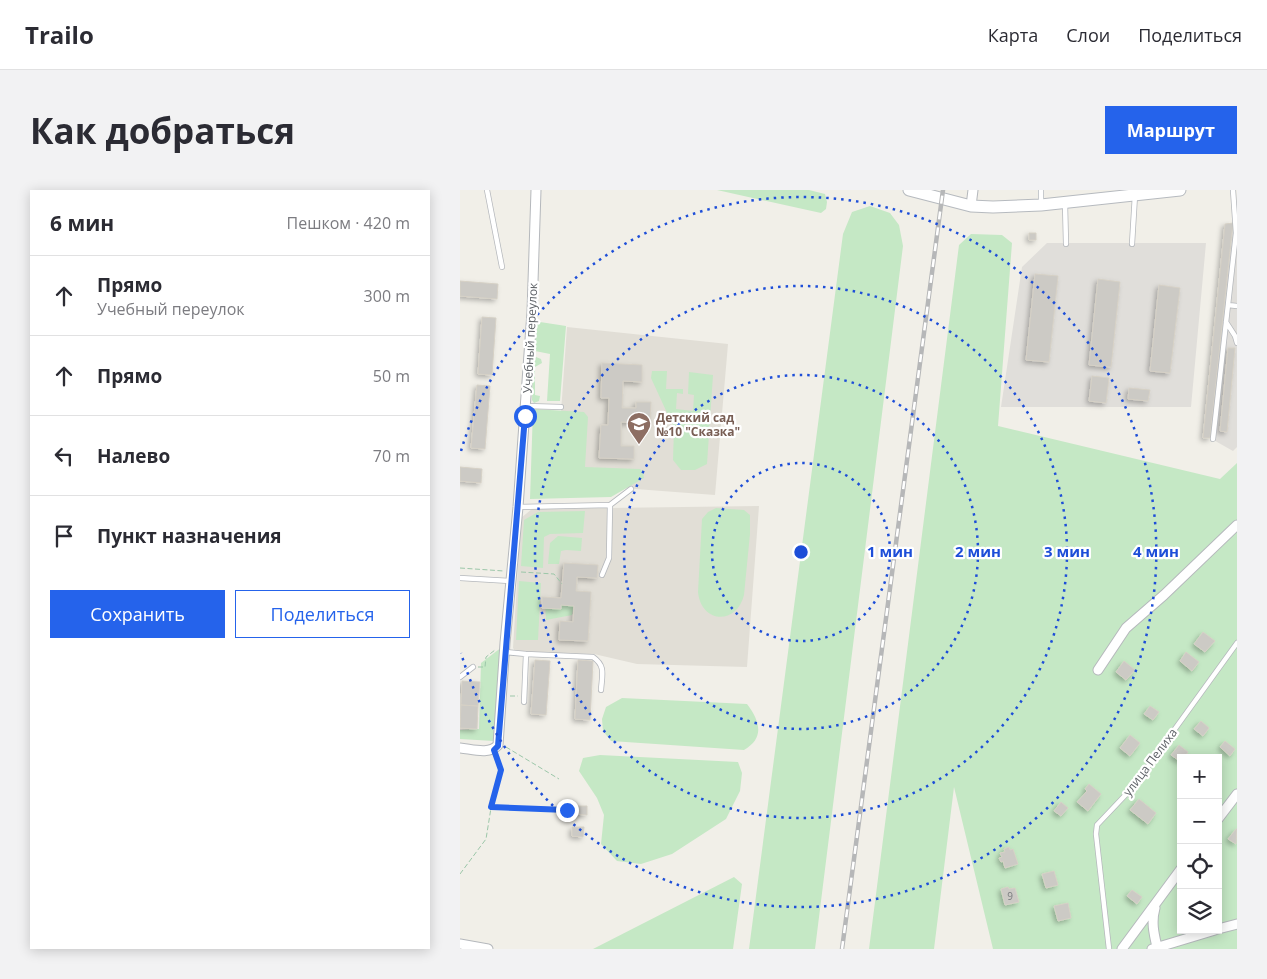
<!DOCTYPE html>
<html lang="ru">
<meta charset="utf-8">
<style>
:root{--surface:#fff;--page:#f2f2f3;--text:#2b2b33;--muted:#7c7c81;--line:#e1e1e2;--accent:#2563eb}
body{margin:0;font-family:"Open Sans",sans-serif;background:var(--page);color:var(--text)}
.controls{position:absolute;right:15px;bottom:15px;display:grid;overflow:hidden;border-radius:0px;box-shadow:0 2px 12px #0003}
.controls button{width:45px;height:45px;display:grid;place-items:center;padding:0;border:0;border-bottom:1px solid var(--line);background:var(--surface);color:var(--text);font:25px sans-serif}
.stop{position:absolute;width:15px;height:15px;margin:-11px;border:4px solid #2563eb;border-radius:50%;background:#fff}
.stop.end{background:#2563eb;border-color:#fff;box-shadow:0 1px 5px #0008}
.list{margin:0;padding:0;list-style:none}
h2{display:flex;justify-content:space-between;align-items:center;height:65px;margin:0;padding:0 20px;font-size:21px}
h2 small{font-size:16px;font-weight:400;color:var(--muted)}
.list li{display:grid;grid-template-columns:32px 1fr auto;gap:15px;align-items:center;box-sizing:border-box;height:80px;padding:0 20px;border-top:1px solid var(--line)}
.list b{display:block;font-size:19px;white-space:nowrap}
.list p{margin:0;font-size:16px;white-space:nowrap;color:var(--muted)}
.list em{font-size:16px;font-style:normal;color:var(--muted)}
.actions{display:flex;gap:10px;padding:15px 20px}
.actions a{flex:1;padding:11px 0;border:1px solid var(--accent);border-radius:0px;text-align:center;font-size:18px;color:var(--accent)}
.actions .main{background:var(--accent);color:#fff}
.icon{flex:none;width:28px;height:28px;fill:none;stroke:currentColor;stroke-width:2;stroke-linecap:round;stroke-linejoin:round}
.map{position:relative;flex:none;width:777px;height:759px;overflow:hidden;border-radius:0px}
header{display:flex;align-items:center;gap:30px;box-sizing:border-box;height:70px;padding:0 25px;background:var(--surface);border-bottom:1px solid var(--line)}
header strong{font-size:24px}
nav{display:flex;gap:28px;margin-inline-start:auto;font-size:18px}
.intro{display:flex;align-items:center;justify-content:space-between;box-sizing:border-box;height:120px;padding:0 30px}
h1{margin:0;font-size:35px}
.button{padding:12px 22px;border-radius:0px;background:var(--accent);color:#fff;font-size:18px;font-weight:700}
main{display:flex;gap:30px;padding:0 30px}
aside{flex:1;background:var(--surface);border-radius:0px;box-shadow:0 2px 12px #0003}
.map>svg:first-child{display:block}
.industrial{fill:#e0deda}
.education{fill:#e1ded6}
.green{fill:#c5e8c5;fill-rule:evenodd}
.building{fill:#cccac5;stroke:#d6d1c6;filter:url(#shadow)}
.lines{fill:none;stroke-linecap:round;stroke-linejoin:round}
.lane-casing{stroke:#b5b8bc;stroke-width:6}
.street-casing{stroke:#b5b8bc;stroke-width:11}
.secondary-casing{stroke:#b6babf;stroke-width:13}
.path{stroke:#9cc7a9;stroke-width:1;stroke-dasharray:5 2.5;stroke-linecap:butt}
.lane{stroke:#fff;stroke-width:4.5}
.street{stroke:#fff;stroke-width:9}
.secondary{stroke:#fff;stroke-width:11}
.rail-casing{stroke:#b6b7b8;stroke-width:4.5}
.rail{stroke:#fff;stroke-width:2.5;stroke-dasharray:8;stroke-linecap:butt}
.route{stroke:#2563eb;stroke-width:6}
.ring{fill:none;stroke:#1d4ed8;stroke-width:2.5;stroke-dasharray:2.5 5}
.labels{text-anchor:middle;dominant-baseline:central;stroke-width:4.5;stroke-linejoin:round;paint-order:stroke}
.number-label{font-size:10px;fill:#7a7d7f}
.street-label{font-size:12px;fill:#5f6368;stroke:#fff}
.education-label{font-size:12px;font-weight:bold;fill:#785e54;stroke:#fff;text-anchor:start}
.centre{fill:#1d4ed8;stroke:#fff;stroke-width:2.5}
.ring-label{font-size:15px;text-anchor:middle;font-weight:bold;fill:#1d4ed8;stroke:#fff;stroke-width:4.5;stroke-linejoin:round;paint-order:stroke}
</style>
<header>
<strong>Trailo</strong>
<nav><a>Карта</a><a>Слои</a><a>Поделиться</a></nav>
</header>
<div class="intro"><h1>Как добраться</h1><a class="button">Маршрут</a></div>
<main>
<aside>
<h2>6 мин<small>Пешком · 420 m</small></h2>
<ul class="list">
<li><svg class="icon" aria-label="ahead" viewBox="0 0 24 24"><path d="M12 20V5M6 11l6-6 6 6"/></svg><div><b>Прямо</b><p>Учебный переулок</p></div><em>300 m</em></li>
<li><svg class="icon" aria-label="ahead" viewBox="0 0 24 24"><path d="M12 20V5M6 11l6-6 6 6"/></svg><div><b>Прямо</b></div><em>50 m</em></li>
<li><svg class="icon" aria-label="left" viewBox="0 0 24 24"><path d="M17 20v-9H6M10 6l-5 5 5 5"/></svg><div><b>Налево</b></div><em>70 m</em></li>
<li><svg class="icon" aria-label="arrive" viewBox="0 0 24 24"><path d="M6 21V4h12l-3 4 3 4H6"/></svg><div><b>Пункт назначения</b></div></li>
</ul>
<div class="actions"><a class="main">Сохранить</a><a>Поделиться</a></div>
</aside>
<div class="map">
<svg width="777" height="759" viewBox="0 0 777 759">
<defs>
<filter id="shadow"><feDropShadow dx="-2.5" dy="2.5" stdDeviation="2.5" flood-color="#0004"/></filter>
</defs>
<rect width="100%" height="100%" fill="#f1efe8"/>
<!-- industrial -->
<path class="industrial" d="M777,33V257L773,261L750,248H743L765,34Z
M587,53H746L731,217H541L562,77Z"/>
<!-- education -->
<path class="education" d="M107,137L268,154L255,305L96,293Z
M299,316L287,477L177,474L134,464L56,462L53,458L61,328L72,319Z"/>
<!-- green -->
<path class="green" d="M257,0H349L365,4L367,12L366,19L361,23Z
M410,16L430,23L439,35L443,56L355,759H289L383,44L392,22Z
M511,44L542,45L552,53L538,236L760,289L777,273V759H533L494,597L474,759H409L499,55ZM721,568H758V740H721Z
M80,132L106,136L100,211H87L90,164L75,161L74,159L76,134Z
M76,167L81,169L82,173L75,177V205L80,206L79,211L74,213L72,210L73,171Z
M192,181H207L206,199H223V204L217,203L216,219L233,221L234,205L228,204L229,182L253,185L247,274L235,280H221L213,270L214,238L191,188Z
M73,219L124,222L128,227L125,277L180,279L183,282L184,288L151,307L70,309Z
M256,318L284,320L290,325V344L284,405C276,436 241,433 238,402L242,329L248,322Z
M125,321L123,343L90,344L84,347L83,378L61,376L64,330L78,322Z
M98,346L122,348L121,361L106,360L101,361L99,374H88L90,353Z
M59,391L81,393L78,450H56Z
M85,413H114L112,425L86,430Z
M42,457L34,551L0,549V540L19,539L21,473Z
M162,508L287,514C300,531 305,548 284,560L151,551L143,541L142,529L146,517Z
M140,565L278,572L282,583L280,601L266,629L212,664L181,674L157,671L141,654L144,625L137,608L119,581L123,568Z
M274,687L282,694L273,759H133Z"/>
<!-- building -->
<path class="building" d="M773,33L750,248H743L765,34Z
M569,43H576V50H569Z
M575,84L598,86L589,172L566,170Z
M638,89L660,92L651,177L629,175Z
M0,91L38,94L37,109L0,106Z
M699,95L720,98L710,183L690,181Z
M22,127L36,128L32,185L18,184Z
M768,158H775L767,242L760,241Z
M142,173L182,175V192L163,191L162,218H176V212H191L190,233L161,232V256H174V269L139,268L141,235H148L149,208H141Z
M632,186L649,188L646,213L629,211Z
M17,195L30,196L25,259L11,258Z
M669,198L690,200L688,211L668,209Z
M0,277L22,279L21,293L0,291Z
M104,373L138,375L137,388L117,387L116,401L131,402L128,451L99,450L100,431L113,432L114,416L101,415V419L82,418V407L101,408Z
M743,442L755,451L745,462L734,454Z
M726,462L739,472L732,481L720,471Z
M75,470L90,471L86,525L71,524Z
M118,470L133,471L130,530L115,529Z
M664,471L675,480L666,490L656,482Z
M2,491L20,492L18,516L1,515Z
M1,515L18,516L17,539L0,538Z
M690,516L699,522L693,530L684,524Z
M741,531L749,538L743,546L734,539Z
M670,545L680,553L670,566L660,558Z
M765,551L775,559L770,566L760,557Z
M719,555L728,562L724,568H721V572L711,565Z
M629,594L641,604L628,621L617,612L627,601L625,599Z
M679,609L696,623L688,634L670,620Z
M601,612L608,618L601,626L594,621Z
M113,616H127V625L113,624Z
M112,637H124L123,647L112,646Z
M776,639H777L776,654L768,649Z
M549,657L550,660L553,659L558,674L545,678L543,671L541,672L539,668L542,667L540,663L545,662L544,659Z
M594,681L598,695L586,698L582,684Z
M548,697L549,699L555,698L559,712L545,715L541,699Z
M672,700L682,707L677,714L667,706Z
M608,713L611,728L598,731L594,716Z"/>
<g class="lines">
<!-- lane casing -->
<g class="lane-casing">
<path id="lane" d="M27,0L42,77
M605,13L606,54
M581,14V0
M672,54L675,5
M768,115L777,116
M766,132L775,146L777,153
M66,216L101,217
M753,249L776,43L773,0
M150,315L171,299
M58,317L150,315L149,368L142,385
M0,388L50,391
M44,462L66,464L64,512
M66,464L133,467C146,476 142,485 141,500
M0,487L13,477
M649,759L636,644L637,635L673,597L777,453"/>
</g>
<!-- street casing -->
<g class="street-casing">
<path id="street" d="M511,16L513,0
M638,480L666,438L704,405L777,335
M0,558C12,559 29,565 38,555L45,453L58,317L72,122L76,0
M758,629L777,604
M695,718C691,732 694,744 697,757
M758,739L777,734
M0,754L28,759
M662,759L721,679
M692,759L755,740"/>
</g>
<!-- secondary casing -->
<g class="secondary-casing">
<path id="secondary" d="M449,0L511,16L533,17L581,15L720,0"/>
</g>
<!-- path -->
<path class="path" d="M0,378L44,381
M61,382L94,384L102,394
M18,477H25L26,467L35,460
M50,506H58
M46,557L99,589
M37,567L41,580L31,617L107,620
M0,684L26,649L31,618"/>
<!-- lane -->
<use href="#lane" class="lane"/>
<!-- street -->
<use href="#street" class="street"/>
<!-- secondary -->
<use href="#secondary" class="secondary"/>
<!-- rail casing -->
<g class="rail-casing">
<path id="rail" d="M382,759L483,0"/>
</g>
<!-- rail -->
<use href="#rail" class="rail"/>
</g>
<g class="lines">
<!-- route -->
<path class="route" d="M65,226C57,336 46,446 38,556L34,560L41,580L31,617L107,620"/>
</g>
<!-- distance rings -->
<g class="ring">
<circle cx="341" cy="362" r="89"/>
<circle cx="341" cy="362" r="177"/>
<circle cx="341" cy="362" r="266"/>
<path d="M1 261A355 355 0 1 1 1 463"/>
</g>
<!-- icons -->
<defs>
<g id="school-pin" transform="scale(1.25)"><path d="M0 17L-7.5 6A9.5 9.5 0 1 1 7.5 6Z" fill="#8d6e63" stroke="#fff"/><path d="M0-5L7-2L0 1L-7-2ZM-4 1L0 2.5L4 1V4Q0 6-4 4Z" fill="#fff"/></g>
</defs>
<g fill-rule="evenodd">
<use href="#school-pin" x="179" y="234"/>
</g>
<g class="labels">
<!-- number labels -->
<g class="number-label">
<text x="550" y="706">9</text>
</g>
<!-- street labels -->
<g class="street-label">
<text transform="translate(70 148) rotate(-87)">Учебный переулок</text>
<text transform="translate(690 572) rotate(-53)">улица Пелиха</text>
</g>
<!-- education labels -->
<g class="education-label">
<text x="196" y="227">Детский сад<tspan x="196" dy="14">№10 "Сказка"</tspan></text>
</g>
</g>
<circle cx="341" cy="362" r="8" class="centre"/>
<g class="ring-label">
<text x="430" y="367">1 мин</text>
<text x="518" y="367">2 мин</text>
<text x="607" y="367">3 мин</text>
<text x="696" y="367">4 мин</text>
</g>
</svg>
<div class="controls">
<button>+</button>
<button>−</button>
<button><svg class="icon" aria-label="locate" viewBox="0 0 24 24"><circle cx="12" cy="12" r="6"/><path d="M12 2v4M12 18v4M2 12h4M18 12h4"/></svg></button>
<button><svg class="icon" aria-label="layers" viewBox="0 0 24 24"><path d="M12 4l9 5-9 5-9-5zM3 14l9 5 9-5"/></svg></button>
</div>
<div class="stop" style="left:65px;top:226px"></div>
<div class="stop end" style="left:107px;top:620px"></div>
</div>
</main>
